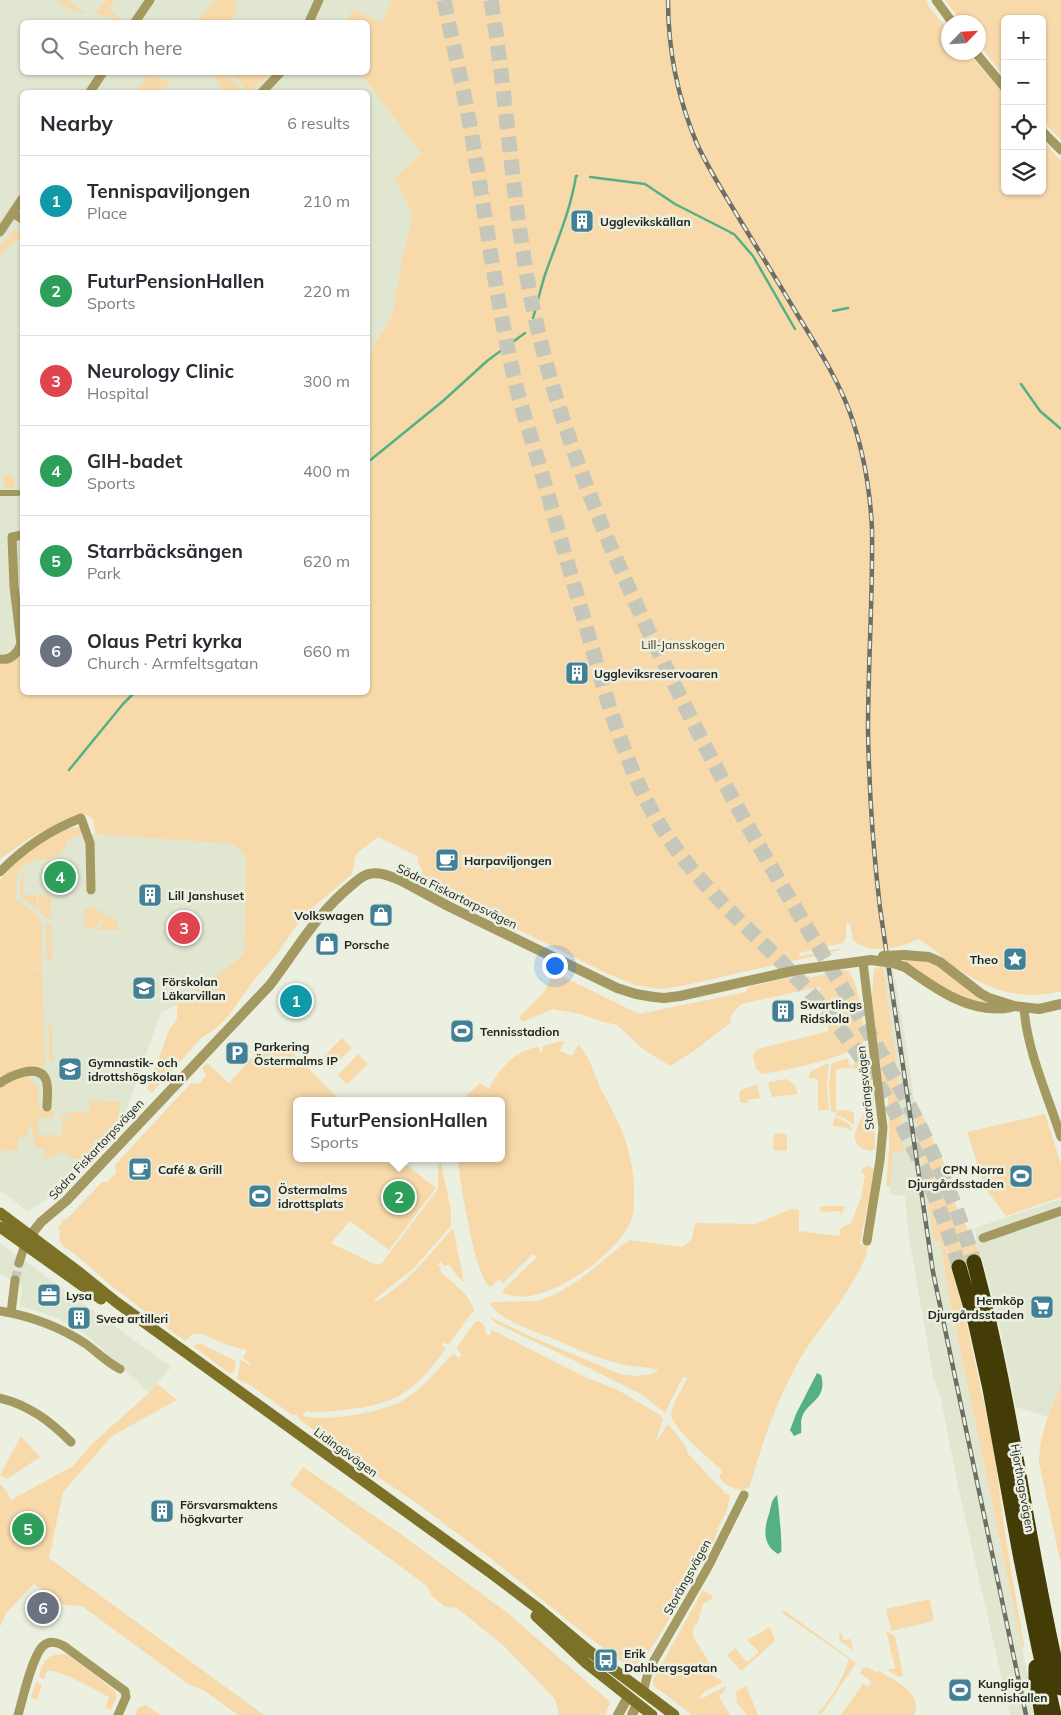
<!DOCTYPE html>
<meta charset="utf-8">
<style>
:root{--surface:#fff;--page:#f7f7f7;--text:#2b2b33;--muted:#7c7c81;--line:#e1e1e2;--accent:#7c3aed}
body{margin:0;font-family:Mulish,sans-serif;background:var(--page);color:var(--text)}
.controls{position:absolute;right:15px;top:15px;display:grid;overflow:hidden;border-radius:8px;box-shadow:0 1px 4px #0004}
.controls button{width:45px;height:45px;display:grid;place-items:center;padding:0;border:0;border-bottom:1px solid var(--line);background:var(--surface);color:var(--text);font:25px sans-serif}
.compass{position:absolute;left:941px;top:15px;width:45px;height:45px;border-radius:50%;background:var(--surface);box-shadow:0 1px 4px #0004;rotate:65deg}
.you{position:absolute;left:554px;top:965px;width:18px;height:18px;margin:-12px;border:4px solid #fff;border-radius:50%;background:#1a73e8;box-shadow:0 0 0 8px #1a73e833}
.badge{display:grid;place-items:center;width:32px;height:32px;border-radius:50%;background:var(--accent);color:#fff;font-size:16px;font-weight:700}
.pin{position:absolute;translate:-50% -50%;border:2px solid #fff;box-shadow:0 1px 5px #0006}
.popup{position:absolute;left:293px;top:1097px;width:212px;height:65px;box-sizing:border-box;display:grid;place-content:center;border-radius:8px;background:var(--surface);filter:drop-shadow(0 1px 4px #0005);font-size:16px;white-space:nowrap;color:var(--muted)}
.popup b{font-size:19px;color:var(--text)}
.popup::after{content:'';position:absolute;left:50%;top:100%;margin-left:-10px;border:10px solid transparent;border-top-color:var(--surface)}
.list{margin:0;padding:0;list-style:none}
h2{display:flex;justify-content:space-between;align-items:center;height:65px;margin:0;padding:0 20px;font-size:21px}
h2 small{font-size:16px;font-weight:400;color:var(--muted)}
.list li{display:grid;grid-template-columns:32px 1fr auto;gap:15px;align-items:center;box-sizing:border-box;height:90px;padding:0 20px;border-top:1px solid var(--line)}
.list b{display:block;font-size:19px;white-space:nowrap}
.list p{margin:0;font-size:16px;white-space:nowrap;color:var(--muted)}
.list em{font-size:16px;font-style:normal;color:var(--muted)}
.icon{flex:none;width:28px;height:28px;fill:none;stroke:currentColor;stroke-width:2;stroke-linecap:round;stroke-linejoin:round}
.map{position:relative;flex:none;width:1061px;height:1715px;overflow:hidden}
.search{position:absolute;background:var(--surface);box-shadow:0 1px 4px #0004;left:20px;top:20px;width:350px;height:55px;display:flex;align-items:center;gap:12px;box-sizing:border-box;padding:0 18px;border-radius:8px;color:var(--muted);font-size:19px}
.panel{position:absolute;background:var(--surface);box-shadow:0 1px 4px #0004;left:20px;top:90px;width:350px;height:605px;border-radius:8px}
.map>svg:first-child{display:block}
.built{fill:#e0e6d0}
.green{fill:#f7d9aa}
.water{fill:#55b184}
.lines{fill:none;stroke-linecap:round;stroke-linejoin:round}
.stream{stroke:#55b184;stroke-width:2.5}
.minor-tunnel{stroke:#c4c7ba;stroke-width:9;stroke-dasharray:9 4.5;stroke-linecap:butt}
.motorway-tunnel{stroke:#c4c7ba;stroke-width:15;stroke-dasharray:15 8;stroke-linecap:butt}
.pedestrian{stroke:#a49961;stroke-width:6}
.minor{stroke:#a49961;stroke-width:9}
.tertiary{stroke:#a49961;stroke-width:10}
.secondary{stroke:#7d7027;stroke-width:11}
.motorway{stroke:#443c06;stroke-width:15}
.rail-casing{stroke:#6d6f66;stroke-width:4.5}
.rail{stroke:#ecf0e1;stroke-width:2.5;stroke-dasharray:8;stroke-linecap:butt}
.tertiary-bridge{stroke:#a49961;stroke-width:10}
.labels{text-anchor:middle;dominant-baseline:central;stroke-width:5;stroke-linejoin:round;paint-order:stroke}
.poi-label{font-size:12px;font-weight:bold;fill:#242520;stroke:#ecf0e1;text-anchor:start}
.park-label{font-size:12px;fill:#412e0a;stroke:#ecf0e1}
.street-label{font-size:12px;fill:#242520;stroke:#ecf0e1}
</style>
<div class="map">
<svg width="1061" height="1715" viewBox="0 0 1061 1715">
<rect width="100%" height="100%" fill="#ecf0e1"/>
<!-- built -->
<path class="built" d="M0,0H392L383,22L352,9L347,22H22V72L361,73L421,154L395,178L413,216L402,259L393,313L368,356V92H22V653L17,661L7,665L0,663Z
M95,834L243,844L246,856L244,955L177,1005L161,1012L122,1123L56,1192L28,1212L0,1190V901L19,866L68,837Z
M883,966H893L905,1037L935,1241H940L949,1295L1036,1715H1010L958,1486L941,1400L933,1375L909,1238L905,1196L889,1194L893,1152L904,1151L898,1074Z
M1061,1199V1387L1048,1417L1016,1407L995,1304L982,1258L977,1247L975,1228Z
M0,1243L171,1367L149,1393L86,1334L55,1317L20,1306L22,1287L4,1275L0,1274Z"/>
<!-- green -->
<path class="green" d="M57,0H66L86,13C75,13 65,9 57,0Z
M106,0H114L109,9L123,22L93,13L99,9Z
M216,0H236L237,8L230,22H200L199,18Z
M392,0H926L929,7L948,30V52L968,53L1005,95V191H1042V139L1061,161V991C1017,1003 981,987 946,960C937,952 929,945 918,939C899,949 870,955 853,940L850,923H846V938L843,943L799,953L800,956L842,948L840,950L682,986L662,989L635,985L606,973L422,882C423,874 423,868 417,862L419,857L378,837L356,854L352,874L311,909L298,923L277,954L254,980L230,1014L214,1030L201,1038L152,1093L147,1089L169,1030L177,1018V1005L244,955L246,856L235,844L95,834L93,819L85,814L62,821L30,838L0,859V663C11,665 17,661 22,653V692H368V356L393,313L402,259L413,216L395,178L421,154L361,73L368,72V22H347L352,9L382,22Z
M945,0H1061V140L1042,120V19H1005V78L979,44L978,22H962Z
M141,73H150L153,77L172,82L160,90L162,92H139L137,91L146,76Z
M211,73C225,72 236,80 243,92H216L222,88Z
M227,73H271L249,92H247L239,80Z
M16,230H19L22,233L21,236L0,255V246L12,232Z
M10,473L14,479L15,487L12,488H4V476Z
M78,827L83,829L86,833L69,839C66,843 65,849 61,853C49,864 25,856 19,871C15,879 16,890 16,899L36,915L42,923V968H37L35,970L42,971L45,1066L26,1067L0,1076V880C18,858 50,829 78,827Z
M24,870L23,895H36L38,912L20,895V880Z
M38,895H51V918H46L40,913Z
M88,907L94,908L105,914C99,923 97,930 85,929L84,910Z
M106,916L114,918L118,925L119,930H96C102,926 102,921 106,916Z
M46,925H51L52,961H47Z
M904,952L926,956L989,1003L963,999L905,964Z
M883,966L898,1074L904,1151L893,1152L890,1187L886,1186C890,1150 890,1124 887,1087L882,1086L872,995L874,969Z
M844,970L849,971C861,991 862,1018 865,1040C854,1057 783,1071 762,1074L756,1069L753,1055L757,1049L829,1031L819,987L741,1004L731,1015L730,1023L694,1051L670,1066L643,1049L617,1025L600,1021L581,1014L553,1009L522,1022L519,1017L544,992L554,972L639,1014L746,992L748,987L797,976L812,977Z
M49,1025H52L53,1062L49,1060L50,1030L48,1029Z
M342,1038L352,1048L331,1069L321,1059Z
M562,1041L564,1042L560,1051L572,1056L578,1045C591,1055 595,1080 604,1095C622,1126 635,1158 634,1195C634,1202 634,1210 632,1218C622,1251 550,1303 515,1296C509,1295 505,1295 502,1291L537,1257L533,1254L503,1283L499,1279L491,1287C474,1280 461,1180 457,1158H502V1101H464L468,1094L480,1083L489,1089C498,1070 516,1049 539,1047L540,1053H542L543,1046Z
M266,1043L294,1054L341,1101H296V1158H398L436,1188L389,1250L350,1221L331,1243L376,1265L382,1263L438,1189V1165L441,1163L451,1210V1226L413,1269L375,1299V1302C407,1284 429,1255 453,1228L464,1282L458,1277L450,1265L444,1266L441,1260L440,1264H437L441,1267L440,1271C453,1284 468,1292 474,1310L448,1345L444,1342L442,1346L446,1348C415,1392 397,1404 344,1410C331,1411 319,1413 306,1411L303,1416C328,1422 386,1412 407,1398C424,1387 438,1369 452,1355L454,1354L459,1358L462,1354L457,1350L458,1346L475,1322L479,1321L484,1325L486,1335L491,1334V1329L492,1330L583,1376L618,1390L660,1415L663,1419L655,1444L668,1424L685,1445L688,1454L700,1466L711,1479L723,1490L725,1494H729L730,1496L727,1510L718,1528L714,1541C703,1559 646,1665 634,1670L631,1668L587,1636L489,1557L411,1499L369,1471L300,1420L298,1417V1415H292L252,1386L237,1379L241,1360L250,1365V1363L243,1358L247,1350L224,1344L203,1334H193L185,1341C160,1322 135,1304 110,1285C94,1271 80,1257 62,1245V1242H60L59,1225H62V1220L67,1219L102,1182H107L116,1173L115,1165L191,1083L199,1084L206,1076L202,1068L207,1063L229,1083Z
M358,1054L368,1064L347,1085L338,1075Z
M863,1055L866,1057L869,1061L874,1103L875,1149L870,1151C865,1150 863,1149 859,1146C848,1135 862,1121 865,1110C867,1101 864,1079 863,1069L842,1068L836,1070V1111L834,1113L831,1111L829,1087L831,1064L847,1058L850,1066L856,1063L857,1057L859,1059L863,1058Z
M826,1064H829L827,1085L829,1110L818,1111V1081L817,1079L809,1078L810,1072Z
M26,1075L37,1087L40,1110L54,1111V1117L38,1118L39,1135H63L62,1117H60V1115L73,1123V1122L62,1112H90V1101L121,1102L118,1115L122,1122L113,1133V1136C109,1142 103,1152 97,1155C91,1157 84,1157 77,1160L70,1157L65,1151C58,1153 52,1159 45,1158L44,1149L36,1148L35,1145L31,1123L28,1128V1137L18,1138V1150H3V1155L0,1152V1087Z
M786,1079L795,1085L798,1094L772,1097L768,1084L770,1082Z
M757,1084L760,1098L748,1100V1103H741L739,1096L741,1090Z
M914,1101L929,1127L933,1141L944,1163L956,1206L977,1247L981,1258L952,1266L940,1231L964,1312L994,1450L1005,1534L1024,1646L1022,1647L949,1295L940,1241L934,1242Z
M847,1110L854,1113V1125L844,1118L835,1115L837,1111Z
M1045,1114L1061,1164V1197L1006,1216L985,1188L967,1132Z
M834,1117C841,1119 851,1122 852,1130L850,1131L848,1128L833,1126Z
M774,1133L787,1134V1151L773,1150Z
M867,1166L872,1168L874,1171L860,1244L867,1246C868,1259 856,1276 849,1288C835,1312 815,1333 801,1357C777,1399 763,1440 750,1486L742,1491C733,1487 723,1486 719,1476L722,1473L721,1469C711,1461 670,1425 671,1414C672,1404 683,1388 687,1378L683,1377L665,1413L641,1394L557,1352L518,1334L494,1322L490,1317L532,1337L620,1374L636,1376L652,1374L659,1370C643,1366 628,1367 613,1362C592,1356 572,1347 552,1338C532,1330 506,1323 491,1306L492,1302L538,1301L556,1294L579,1280L621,1246L630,1240L682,1247L692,1239L695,1223L756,1224L791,1209L799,1210V1231L839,1236L841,1228L851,1223L861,1198L865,1174L861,1172L863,1168Z
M824,1206H845L841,1216L840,1211L823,1212L820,1210V1207Z
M199,1343L234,1360L236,1362L234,1372L231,1373L226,1371L193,1346Z
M157,1384L177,1400L112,1436L63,1492L49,1558L264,1715H238L205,1691L188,1684L82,1606L65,1605L34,1584L6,1613L0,1627V1484L5,1489L11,1500L73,1466L93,1443L149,1393Z
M1061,1387V1565L1039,1462C1040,1432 1049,1414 1061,1387Z
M21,1436L40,1457L7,1479L0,1475Z
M303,1467L402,1535L505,1611L610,1702L605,1715H558V1710L555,1699L504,1646L457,1608L445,1607L431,1595L427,1586L290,1485Z
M703,1590L713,1596L712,1599L703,1604L698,1622L693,1629V1636L711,1666L709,1673L721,1680L722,1683L704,1692L699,1697L701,1699L726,1686L725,1691L719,1696L730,1715H692L654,1686L653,1681L656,1674Z
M930,1599L934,1621L891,1631L886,1609Z
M785,1611L856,1663L821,1715L818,1712C831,1702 844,1675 849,1659L781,1612Z
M770,1627L775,1641L741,1671L727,1655L735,1648L747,1662L759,1652L747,1640Z
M886,1631L895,1636L903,1676L899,1677L887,1670L895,1668Z
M841,1633L843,1640L851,1639L853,1650L839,1640V1634Z
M62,1654L68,1655L114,1690L117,1696L111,1710L105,1708L109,1697C96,1691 59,1668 47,1671L44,1679L39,1677C43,1662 45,1655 62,1654Z
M867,1667L876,1672L879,1671C894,1680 924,1693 914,1715H841L863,1684L868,1687L872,1682L860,1673L863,1668Z
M36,1682L42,1684L37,1700L31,1698Z
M746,1686L758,1715H747L737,1703L736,1692Z
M146,1705L161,1715H135L138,1708Z"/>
<!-- water -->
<path class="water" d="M817,1373L821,1375C828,1399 808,1401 802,1417C800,1423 802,1428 801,1433L794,1436L790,1430L796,1414Z
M777,1495C778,1498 783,1548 781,1552L778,1554C762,1545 764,1528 769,1514C771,1507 771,1500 777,1495Z"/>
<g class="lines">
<!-- stream -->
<path class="stream" d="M590,177L645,184L675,204L730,232
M731,233L734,234L753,256L795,329
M833,311L848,308
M533,318C538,302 541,285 547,269C558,239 571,208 576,176H577
M1021,384L1040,411L1061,429
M368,462L443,401L487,361L525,333
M69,770L123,704L135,692"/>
<!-- minor-tunnel -->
<path class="minor-tunnel" d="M15,1280L19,1263"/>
<!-- motorway-tunnel -->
<path class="motorway-tunnel" d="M444,0C453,44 463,87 471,131C485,211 495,293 513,373C519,400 528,427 536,454C550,501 563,548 577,595C599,669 616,745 653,813C693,886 761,936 814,997C883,1076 930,1168 959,1267
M491,0C507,99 512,200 531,299C563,455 631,599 702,740C745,825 795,908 844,990C896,1078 945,1163 974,1262"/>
<!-- pedestrian -->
<path class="pedestrian" d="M0,493H18"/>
<!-- minor -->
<path class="minor" d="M936,0L952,22
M135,22L150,0
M309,22L319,0
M975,52L1005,88
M90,92L103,72
M262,92L281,72
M1042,131L1061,150
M13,213L22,219
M0,232L22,199
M0,659C11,661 17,654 21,644L14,587L12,537L22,535
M0,872C23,848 50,830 81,818L90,843L91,890
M863,962L883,1128L880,1160L867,1241
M1024,1008C1027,1051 1048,1096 1061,1137
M0,1083C10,1076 39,1062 46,1080C49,1087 47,1099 47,1107
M983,1238L1061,1211
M19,1263L25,1244
M0,1311C30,1316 60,1327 86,1344C98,1353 108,1363 120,1369
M11,1313L15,1280
M0,1398C29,1405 50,1421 71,1442
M643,1692L649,1669L708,1567L744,1495
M18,1715C23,1698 31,1660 42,1647C49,1640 56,1642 64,1646L125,1691L126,1697L118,1715"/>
<!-- tertiary -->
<path class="tertiary" d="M904,955L929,957L940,962L980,993L989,998L1014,1006L1039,1009L1061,1004
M905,967C936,989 971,1015 1011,1007
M30,1236L41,1222L66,1201L270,985C298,948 316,914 353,884C358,880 363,875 369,874C380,871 392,877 402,881L448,906L617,988L636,994L654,997L664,998L680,996L797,970L871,960
M618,1715L628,1697
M632,1715L637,1704"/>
<!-- secondary -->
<path class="secondary" d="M0,1213L80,1273L116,1302L491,1573L540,1610L589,1651L674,1715
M0,1227L101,1299
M536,1616L586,1663L652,1715"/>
<!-- motorway -->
<path class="motorway" d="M974,1262C1012,1402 1027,1547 1061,1688
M959,1267L975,1321L990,1389L1020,1554L1039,1648L1054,1715
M1036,1667V1678L1042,1715"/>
<!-- rail casing -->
<g class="rail-casing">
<path id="rail" d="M668,0C668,49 678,99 697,144C709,170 725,195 740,220C759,251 778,282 797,314C816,345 836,376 849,410C863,448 870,488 872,529C873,596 868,663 868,730C869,790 873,849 880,908L933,1272L1026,1715"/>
</g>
<!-- rail -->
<use href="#rail" class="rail"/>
<!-- tertiary-bridge -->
<path class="tertiary-bridge" d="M883,956L904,955
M871,960L893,963L905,967"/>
</g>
<!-- icons -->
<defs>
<g id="building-square" transform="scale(1.25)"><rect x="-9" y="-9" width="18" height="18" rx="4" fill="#418095" stroke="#ecf0e1"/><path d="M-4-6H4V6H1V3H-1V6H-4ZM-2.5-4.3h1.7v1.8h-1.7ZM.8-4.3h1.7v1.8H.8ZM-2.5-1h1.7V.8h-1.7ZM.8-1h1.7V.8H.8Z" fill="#fff"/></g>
<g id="cafe-square" transform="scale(1.25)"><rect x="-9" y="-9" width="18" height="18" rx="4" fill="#418095" stroke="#ecf0e1"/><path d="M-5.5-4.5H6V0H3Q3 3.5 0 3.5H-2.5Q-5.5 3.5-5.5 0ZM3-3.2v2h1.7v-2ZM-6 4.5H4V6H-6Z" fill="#fff"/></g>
<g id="shop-square" transform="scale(1.25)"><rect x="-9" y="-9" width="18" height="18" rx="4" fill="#418095" stroke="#ecf0e1"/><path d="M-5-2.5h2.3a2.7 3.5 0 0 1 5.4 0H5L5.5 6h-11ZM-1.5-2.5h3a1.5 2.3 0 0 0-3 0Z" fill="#fff"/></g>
<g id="sight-square" transform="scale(1.25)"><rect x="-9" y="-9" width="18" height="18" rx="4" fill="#418095" stroke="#ecf0e1"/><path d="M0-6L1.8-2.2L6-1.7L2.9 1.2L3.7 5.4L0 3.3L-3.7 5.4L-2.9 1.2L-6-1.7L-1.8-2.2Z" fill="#fff"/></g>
<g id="school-square" transform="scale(1.25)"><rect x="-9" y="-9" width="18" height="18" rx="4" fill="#418095" stroke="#ecf0e1"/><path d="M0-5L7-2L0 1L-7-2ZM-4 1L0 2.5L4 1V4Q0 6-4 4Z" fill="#fff"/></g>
<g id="stadium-square" transform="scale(1.25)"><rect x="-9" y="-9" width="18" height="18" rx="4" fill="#418095" stroke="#ecf0e1"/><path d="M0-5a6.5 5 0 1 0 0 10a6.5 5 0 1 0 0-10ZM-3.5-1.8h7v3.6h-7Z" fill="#fff"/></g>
<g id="parking-square" transform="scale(1.25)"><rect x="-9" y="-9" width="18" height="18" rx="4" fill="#418095" stroke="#ecf0e1"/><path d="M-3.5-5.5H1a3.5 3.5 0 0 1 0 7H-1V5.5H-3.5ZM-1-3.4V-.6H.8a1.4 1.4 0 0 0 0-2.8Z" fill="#fff"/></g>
<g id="university-square" transform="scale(1.25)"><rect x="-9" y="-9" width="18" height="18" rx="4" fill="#418095" stroke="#ecf0e1"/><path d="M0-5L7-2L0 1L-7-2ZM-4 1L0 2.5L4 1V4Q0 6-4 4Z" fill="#fff"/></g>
<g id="office-square" transform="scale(1.25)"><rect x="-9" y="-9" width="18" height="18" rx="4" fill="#418095" stroke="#ecf0e1"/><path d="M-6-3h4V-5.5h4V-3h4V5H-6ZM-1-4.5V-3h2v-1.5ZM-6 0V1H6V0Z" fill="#fff"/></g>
<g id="supermarket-square" transform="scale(1.25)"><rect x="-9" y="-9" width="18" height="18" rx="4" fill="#418095" stroke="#ecf0e1"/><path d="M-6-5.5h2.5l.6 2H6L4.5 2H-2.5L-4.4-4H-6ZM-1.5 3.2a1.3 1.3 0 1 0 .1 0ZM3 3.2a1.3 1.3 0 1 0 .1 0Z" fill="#fff"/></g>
<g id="bus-square" transform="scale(1.25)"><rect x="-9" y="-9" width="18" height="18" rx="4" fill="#418095" stroke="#ecf0e1"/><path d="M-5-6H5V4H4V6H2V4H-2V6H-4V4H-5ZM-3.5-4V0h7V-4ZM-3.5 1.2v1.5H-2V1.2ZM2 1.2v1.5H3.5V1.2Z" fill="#fff"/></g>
</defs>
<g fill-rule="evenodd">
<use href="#building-square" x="582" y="221"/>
<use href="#building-square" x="577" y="673"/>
<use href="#cafe-square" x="447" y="860"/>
<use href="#building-square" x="150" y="895"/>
<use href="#shop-square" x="381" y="915"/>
<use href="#shop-square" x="327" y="944"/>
<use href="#sight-square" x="1015" y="959"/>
<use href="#school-square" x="144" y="988"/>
<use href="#building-square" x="783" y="1011"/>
<use href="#stadium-square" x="462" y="1031"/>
<use href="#parking-square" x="237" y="1053"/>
<use href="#university-square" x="70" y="1069"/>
<use href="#cafe-square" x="140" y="1169"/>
<use href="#stadium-square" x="1021" y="1176"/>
<use href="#stadium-square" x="260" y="1196"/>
<use href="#office-square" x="49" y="1295"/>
<use href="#supermarket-square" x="1042" y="1307"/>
<use href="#building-square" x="79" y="1318"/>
<use href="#building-square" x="162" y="1511"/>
<use href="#bus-square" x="606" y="1660"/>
<use href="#stadium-square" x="960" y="1690"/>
</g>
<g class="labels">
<!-- poi labels -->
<g class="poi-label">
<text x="600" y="221">Ugglevikskällan</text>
<text x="594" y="673">Uggleviksreservoaren</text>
<text x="464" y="860">Harpaviljongen</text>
<text x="168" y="895">Lill Janshuset</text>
<text x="364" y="915" text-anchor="end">Volkswagen</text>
<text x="344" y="944">Porsche</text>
<text x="998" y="959" text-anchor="end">Theo</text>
<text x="162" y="981">Förskolan<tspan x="162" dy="14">Läkarvillan</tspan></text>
<text x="800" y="1004">Swartlings<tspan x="800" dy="14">Ridskola</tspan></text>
<text x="480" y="1031">Tennisstadion</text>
<text x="254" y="1046">Parkering<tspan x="254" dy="14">Östermalms IP</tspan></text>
<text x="88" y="1062">Gymnastik- och<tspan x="88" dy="14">idrottshögskolan</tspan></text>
<text x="158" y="1169">Café &amp; Grill</text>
<text x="1004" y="1169" text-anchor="end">CPN Norra<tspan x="1004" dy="14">Djurgårdsstaden</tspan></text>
<text x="278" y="1189">Östermalms<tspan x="278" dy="14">idrottsplats</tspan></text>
<text x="66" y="1295">Lysa</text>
<text x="1024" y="1300" text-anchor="end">Hemköp<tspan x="1024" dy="14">Djurgårdsstaden</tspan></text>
<text x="96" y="1318">Svea artilleri</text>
<text x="180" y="1504">Försvarsmaktens<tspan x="180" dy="14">högkvarter</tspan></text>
<text x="624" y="1653">Erik<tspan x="624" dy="14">Dahlbergsgatan</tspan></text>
<text x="978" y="1683">Kungliga<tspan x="978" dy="14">tennishallen</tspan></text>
</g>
<!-- park labels -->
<g class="park-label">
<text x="683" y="644">Lill-Jansskogen</text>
</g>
<!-- street labels -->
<g class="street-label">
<text transform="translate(457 896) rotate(26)">Södra Fiskartorpsvägen</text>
<text transform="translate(865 1088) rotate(-96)">Storängsvägen</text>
<text transform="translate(96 1149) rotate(-47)">Södra Fiskartorpsvägen</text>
<text transform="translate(346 1452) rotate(36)">Lidingövägen</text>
<text transform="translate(1023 1488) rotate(80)">Hjorthagsvägen</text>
<text transform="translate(687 1577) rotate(-61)">Storängsvägen</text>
</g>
</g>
</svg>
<div class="controls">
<button>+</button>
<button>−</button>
<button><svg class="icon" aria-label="locate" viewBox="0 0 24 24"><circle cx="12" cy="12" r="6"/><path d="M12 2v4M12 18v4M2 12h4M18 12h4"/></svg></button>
<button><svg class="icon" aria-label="layers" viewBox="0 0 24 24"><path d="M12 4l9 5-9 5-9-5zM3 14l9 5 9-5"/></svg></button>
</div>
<svg class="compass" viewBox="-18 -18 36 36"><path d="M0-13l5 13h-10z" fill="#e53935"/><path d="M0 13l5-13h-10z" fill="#7c7c81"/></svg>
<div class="you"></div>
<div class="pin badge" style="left:296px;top:1001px;background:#0f9aa8">1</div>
<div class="pin badge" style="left:399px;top:1197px;background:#2e9e5b">2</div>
<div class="popup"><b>FuturPensionHallen</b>Sports</div>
<div class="pin badge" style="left:184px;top:928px;background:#e0444e">3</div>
<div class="pin badge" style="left:60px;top:877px;background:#2e9e5b">4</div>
<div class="pin badge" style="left:28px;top:1529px;background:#2e9e5b">5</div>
<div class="pin badge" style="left:43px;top:1608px;background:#6b7280">6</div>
<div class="search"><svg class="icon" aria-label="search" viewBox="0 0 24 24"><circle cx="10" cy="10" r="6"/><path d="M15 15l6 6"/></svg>Search here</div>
<section class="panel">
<h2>Nearby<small>6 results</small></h2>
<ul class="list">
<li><span class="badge" style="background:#0f9aa8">1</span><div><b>Tennispaviljongen</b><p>Place</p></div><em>210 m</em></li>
<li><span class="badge" style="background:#2e9e5b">2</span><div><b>FuturPensionHallen</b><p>Sports</p></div><em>220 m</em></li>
<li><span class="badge" style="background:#e0444e">3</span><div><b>Neurology Clinic</b><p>Hospital</p></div><em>300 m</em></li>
<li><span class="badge" style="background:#2e9e5b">4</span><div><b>GIH-badet</b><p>Sports</p></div><em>400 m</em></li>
<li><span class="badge" style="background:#2e9e5b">5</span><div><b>Starrbäcksängen</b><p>Park</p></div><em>620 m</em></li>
<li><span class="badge" style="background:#6b7280">6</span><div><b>Olaus Petri kyrka</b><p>Church · Armfeltsgatan</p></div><em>660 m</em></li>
</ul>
</section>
</div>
